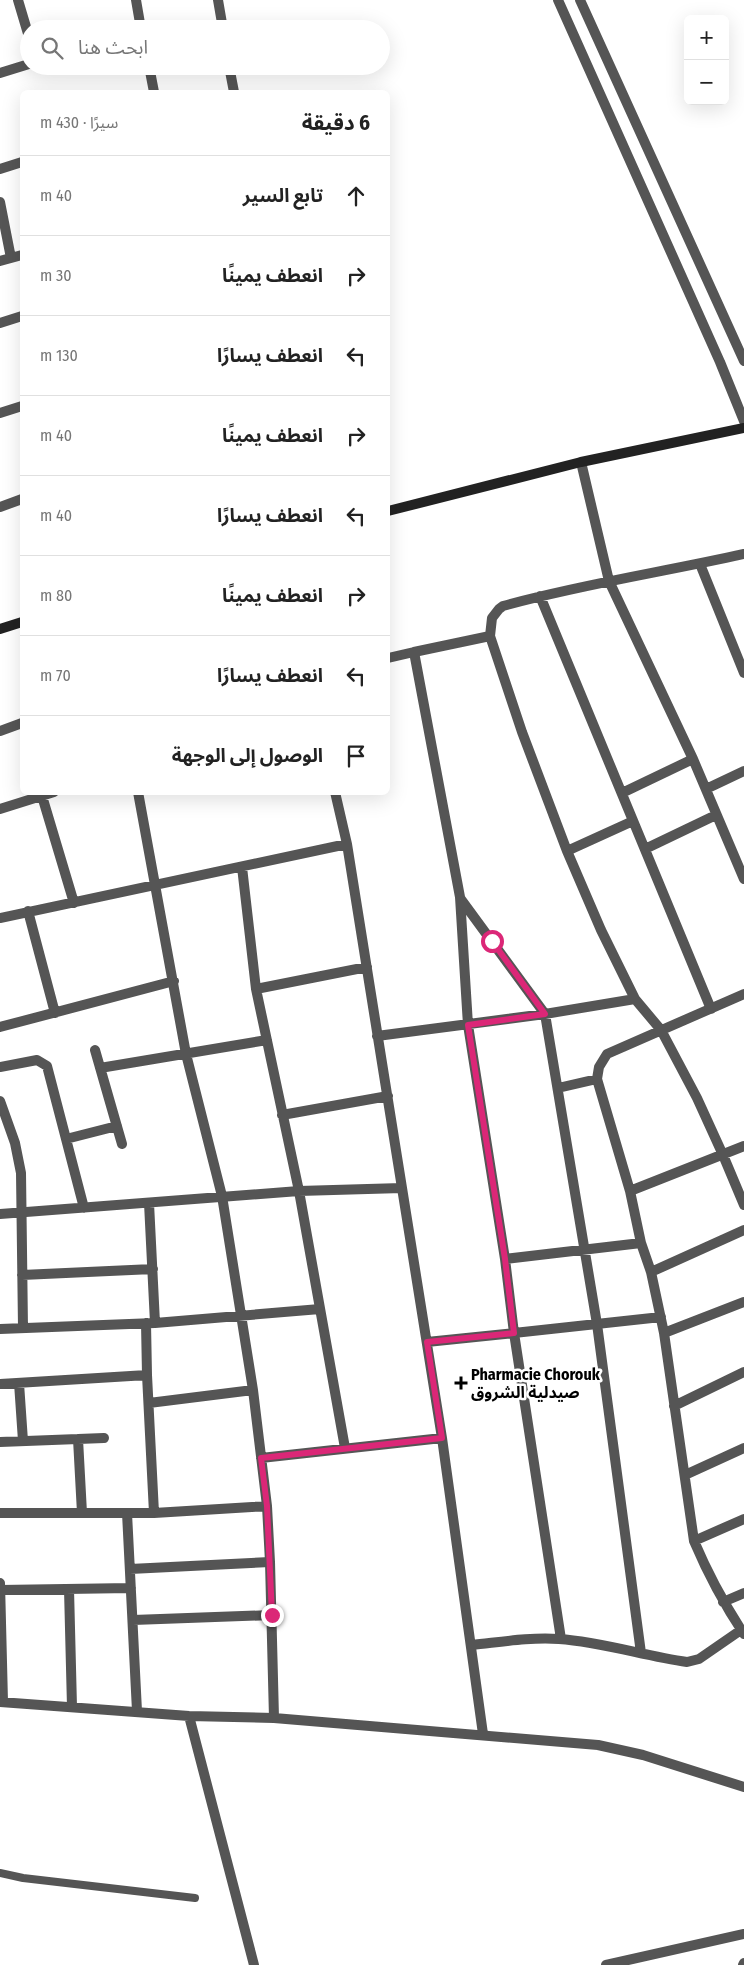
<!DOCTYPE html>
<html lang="ar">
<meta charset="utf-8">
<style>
:root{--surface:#fff;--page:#f2f2f2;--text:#222;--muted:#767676;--line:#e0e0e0}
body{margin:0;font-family:"Fira Sans Condensed","Noto Sans Arabic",sans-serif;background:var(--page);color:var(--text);direction:rtl}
.controls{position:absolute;right:15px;top:15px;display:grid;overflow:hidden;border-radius:8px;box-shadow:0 5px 20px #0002}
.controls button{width:45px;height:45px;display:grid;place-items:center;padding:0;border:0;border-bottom:1px solid var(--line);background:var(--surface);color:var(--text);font:25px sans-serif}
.stop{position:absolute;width:15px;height:15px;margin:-11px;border:4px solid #db2777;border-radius:50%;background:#fff}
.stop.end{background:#db2777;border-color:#fff;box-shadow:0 1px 5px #0008}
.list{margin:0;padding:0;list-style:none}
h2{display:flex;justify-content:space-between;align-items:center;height:65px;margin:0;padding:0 20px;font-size:21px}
h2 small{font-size:16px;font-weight:400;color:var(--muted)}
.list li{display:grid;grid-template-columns:32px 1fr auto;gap:15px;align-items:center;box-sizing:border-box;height:80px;padding:0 20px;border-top:1px solid var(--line)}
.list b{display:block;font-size:19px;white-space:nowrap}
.list em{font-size:16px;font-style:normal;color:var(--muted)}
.icon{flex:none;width:28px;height:28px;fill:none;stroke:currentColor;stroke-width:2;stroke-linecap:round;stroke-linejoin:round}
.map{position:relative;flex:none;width:744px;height:1965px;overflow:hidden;direction:ltr}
.search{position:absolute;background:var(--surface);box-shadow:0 5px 20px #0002;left:20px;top:20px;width:370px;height:55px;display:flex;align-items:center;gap:12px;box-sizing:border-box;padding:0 18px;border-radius:28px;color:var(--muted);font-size:19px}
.panel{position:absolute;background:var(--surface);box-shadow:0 5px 20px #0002;left:20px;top:90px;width:370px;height:705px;border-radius:8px;direction:rtl}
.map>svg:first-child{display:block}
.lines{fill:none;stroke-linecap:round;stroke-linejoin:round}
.service{stroke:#555;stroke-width:8}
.minor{stroke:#555;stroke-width:10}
.secondary{stroke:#222;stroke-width:10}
.route{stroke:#db2777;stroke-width:6}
.poi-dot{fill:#000;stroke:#fff;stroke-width:2}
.labels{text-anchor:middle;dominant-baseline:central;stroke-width:5;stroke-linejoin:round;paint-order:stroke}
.poi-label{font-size:16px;font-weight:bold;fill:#000;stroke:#fff;text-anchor:start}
</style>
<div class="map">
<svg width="744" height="1965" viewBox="0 0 744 1965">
<rect width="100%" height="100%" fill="#fff"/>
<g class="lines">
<!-- service -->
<path class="service" d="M0,1873L23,1878L195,1898"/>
<!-- minor -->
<path class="minor" d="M18,0L29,37
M136,0L141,29
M218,0L223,29
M558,0L720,362L744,421
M580,0L744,361
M149,66L154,92
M229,66L234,92
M0,73L29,64
M0,169L22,162
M0,202L11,258
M0,261L22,255
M0,323L22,316
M0,413L22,406
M581,462L609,581L693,759L744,879
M0,507L22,499
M744,554C664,572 583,584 503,606L499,609L492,618L490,636L522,732L567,851L601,930L635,999L661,1030L697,1098L723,1155L744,1205
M700,564L744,673
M540,596L711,1009
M414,652L490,636
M388,658L414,652L460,897L468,1025L505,1259L514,1333L427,1342
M0,731L22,723
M706,789L744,771
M138,792L186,1054L222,1196L253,1390L267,1506L270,1562L274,1718
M335,792L347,844L442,1438L483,1734
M622,793L693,759
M42,796L74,903
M0,809L54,792
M645,849L716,815
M567,851L633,821
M242,867L256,989L299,1191L345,1448
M460,898L545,1014L597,1324L641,1653
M28,911L55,1013
M0,918L347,844
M256,989L367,967
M0,1027L174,981
M377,1036L545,1014L635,999
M95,1050L122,1144
M0,1067L37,1060L47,1066L84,1208
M100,1068L267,1040
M558,1088L597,1079
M0,1101L15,1143L21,1173L23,1328
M282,1115L388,1096
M66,1139L117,1126
M744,1146L630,1191L641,1243L651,1272L664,1333L694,1541C708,1574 724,1604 744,1634
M630,1191L597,1079L599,1067L607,1054L744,994
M149,1203L155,1323
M0,1214L299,1191L402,1188
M505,1259L641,1243
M651,1272L744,1230
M22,1275L153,1269
M146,1323L147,1375L154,1513
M0,1329L155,1323L320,1309
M664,1333L744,1302
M19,1383L23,1441
M0,1384L147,1375
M149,1403L253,1390
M674,1406L744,1372
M78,1439L82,1513
M0,1442L104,1438
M261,1458L442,1438
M685,1475L744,1448
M0,1513H154L267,1506
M127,1513L137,1711
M694,1541L744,1519
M130,1569L270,1562
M0,1583L3,1702
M69,1589L72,1707
M0,1590L131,1588
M723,1602L744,1593
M133,1620L272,1615
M561,1639L514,1333L661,1317
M472,1645C501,1642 530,1637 559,1639C603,1642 644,1656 687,1662L699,1659L741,1630
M0,1702L189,1716L274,1718L598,1745L643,1755L744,1787
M189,1716L254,1965
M606,1965L744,1934
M743,1965L744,1963"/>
<!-- secondary -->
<path class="secondary" d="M388,511L581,462L744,428
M0,629L22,622"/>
</g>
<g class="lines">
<!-- route -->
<path class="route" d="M272,1615L267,1506L261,1458L442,1438L427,1342L514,1333L505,1259L468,1025L545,1014L492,941"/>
</g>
<!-- markers -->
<path class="poi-dot" d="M458.5 1375.5h5v5h5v5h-5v5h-5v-5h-5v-5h5z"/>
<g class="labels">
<!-- poi labels -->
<g class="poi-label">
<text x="471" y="1374">Pharmacie Chorouk<tspan x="471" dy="18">صيدلية الشروق</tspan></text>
</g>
</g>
</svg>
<div class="controls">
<button>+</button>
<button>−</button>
</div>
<div class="stop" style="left:492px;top:941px"></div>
<div class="stop end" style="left:272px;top:1615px"></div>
<div class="search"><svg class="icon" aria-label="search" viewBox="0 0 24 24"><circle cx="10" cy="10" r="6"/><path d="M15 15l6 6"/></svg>ابحث هنا</div>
<section class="panel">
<h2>6 دقيقة<small>سيرًا · 430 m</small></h2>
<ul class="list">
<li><svg class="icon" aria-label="ahead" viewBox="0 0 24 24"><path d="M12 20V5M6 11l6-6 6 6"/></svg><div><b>تابع السير</b></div><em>40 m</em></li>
<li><svg class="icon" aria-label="right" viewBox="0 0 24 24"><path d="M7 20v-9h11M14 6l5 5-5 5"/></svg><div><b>انعطف يمينًا</b></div><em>30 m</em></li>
<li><svg class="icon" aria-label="left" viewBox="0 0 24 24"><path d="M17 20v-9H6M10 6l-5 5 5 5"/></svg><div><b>انعطف يسارًا</b></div><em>130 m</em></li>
<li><svg class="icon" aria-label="right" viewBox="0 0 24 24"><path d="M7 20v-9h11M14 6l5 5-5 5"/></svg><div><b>انعطف يمينًا</b></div><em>40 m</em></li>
<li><svg class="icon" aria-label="left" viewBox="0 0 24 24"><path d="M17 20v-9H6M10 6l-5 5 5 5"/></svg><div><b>انعطف يسارًا</b></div><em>40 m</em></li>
<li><svg class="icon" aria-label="right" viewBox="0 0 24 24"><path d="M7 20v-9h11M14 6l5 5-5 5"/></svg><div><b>انعطف يمينًا</b></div><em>80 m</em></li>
<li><svg class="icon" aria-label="left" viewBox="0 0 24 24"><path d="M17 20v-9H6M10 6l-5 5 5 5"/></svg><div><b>انعطف يسارًا</b></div><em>70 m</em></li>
<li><svg class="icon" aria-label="arrive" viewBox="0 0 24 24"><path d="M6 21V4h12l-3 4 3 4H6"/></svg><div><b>الوصول إلى الوجهة</b></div></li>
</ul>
</section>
</div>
